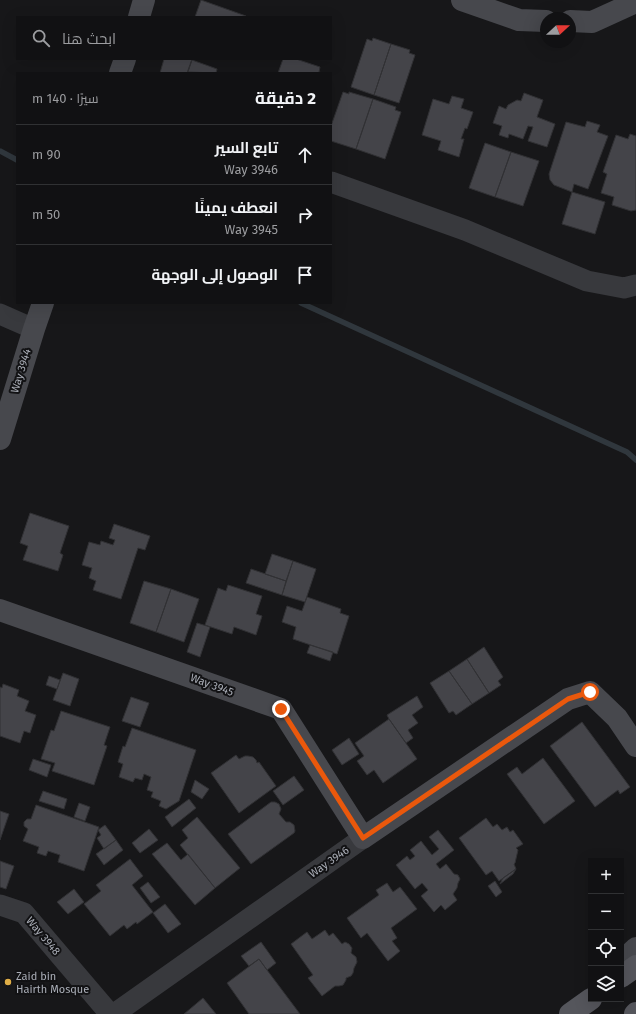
<!DOCTYPE html>
<html lang="ar">
<meta charset="utf-8">
<style>
:root{--surface:#111113;--page:#1e1f21;--text:#f1f3f6;--muted:#9c9da0;--line:#303133}
body{margin:0;font-family:"Fira Sans",Cairo,sans-serif;background:var(--page);color:var(--text);direction:rtl}
.controls{position:absolute;right:12px;bottom:12px;display:grid;overflow:hidden;border-radius:0px;box-shadow:0 4px 16px #0002}
.controls button{width:36px;height:36px;display:grid;place-items:center;padding:0;border:0;border-bottom:1px solid var(--line);background:var(--surface);color:var(--text);font:20px sans-serif}
.compass{position:absolute;left:540px;top:12px;width:36px;height:36px;border-radius:50%;background:var(--surface);box-shadow:0 4px 16px #0002;rotate:69deg}
.stop{position:absolute;width:12px;height:12px;margin:-9px;border:3px solid #ea580c;border-radius:50%;background:#fff}
.stop.end{background:#ea580c;border-color:#fff;box-shadow:0 1px 4px #0008}
.list{margin:0;padding:0;list-style:none}
h2{display:flex;justify-content:space-between;align-items:center;height:52px;margin:0;padding:0 16px;font-size:17px}
h2 small{font-size:13px;font-weight:400;color:var(--muted)}
.list li{display:grid;grid-template-columns:26px 1fr auto;gap:12px;align-items:center;box-sizing:border-box;height:60px;padding:0 16px;border-top:1px solid var(--line)}
.list b{display:block;font-size:15px;white-space:nowrap}
.list p{margin:0;font-size:13px;white-space:nowrap;color:var(--muted)}
.list em{font-size:13px;font-style:normal;color:var(--muted)}
.icon{flex:none;width:22px;height:22px;fill:none;stroke:currentColor;stroke-width:2;stroke-linecap:round;stroke-linejoin:round}
.map{position:relative;flex:none;width:636px;height:1014px;overflow:hidden;direction:ltr}
.search{position:absolute;background:var(--surface);box-shadow:0 4px 16px #0002;left:16px;top:16px;width:316px;height:44px;display:flex;align-items:center;gap:10px;box-sizing:border-box;padding:0 14px;border-radius:0px;color:var(--muted);font-size:15px}
.panel{position:absolute;background:var(--surface);box-shadow:0 4px 16px #0002;left:16px;top:72px;width:316px;height:232px;border-radius:0px;direction:rtl}
.map>svg:first-child{display:block}
.lines{fill:none;stroke-linecap:round;stroke-linejoin:round}
.stream{stroke:#30373d;stroke-width:5.5}
.building{fill:#444449;stroke:#313134}
.street{stroke:#38393d;stroke-width:21}
.secondary{stroke:#47484d;stroke-width:22}
.primary{stroke:#55565c;stroke-width:22}
.route{stroke:#ea580c;stroke-width:5}
.poi-dot{fill:#e0ae47;stroke:#121214;stroke-width:1.5}
.labels{text-anchor:middle;dominant-baseline:central;stroke-width:4;stroke-linejoin:round;paint-order:stroke}
.street-label{font-size:11px;fill:#aaaeb7;stroke:#121214}
.poi-label{font-size:11px;fill:#aaaeb7;stroke:#121214;text-anchor:start}
</style>
<div class="map">
<svg width="636" height="1014" viewBox="0 0 636 1014">
<rect width="100%" height="100%" fill="#171719"/>
<g class="lines">
<!-- stream -->
<path class="stream" d="M0,151L17,160
M301,303L627,452L636,460"/>
</g>
<!-- building -->
<path class="building" d="M201,0L246,16L245,17H195Z
M373,38L391,44L374,95L351,87L367,39L372,41Z
M391,44L410,50L409,53L415,55L399,103L374,95Z
M164,59H192L187,73H160Z
M283,59H296L320,67L319,72L323,73H278Z
M192,60L217,69L216,73L188,72Z
M343,92L349,94V92L373,99L356,149L331,141V126Z
M524,93L543,100L537,117L555,124L547,147L528,141L533,127L528,126L523,139L509,134L508,138L499,135L502,126L493,123L499,106L506,109L508,105L517,100L521,101Z
M452,96L464,99L461,108L473,112L467,129L465,128L461,139H464L459,157L438,150L441,141L422,135L433,99L449,104Z
M373,99L396,107L395,110L401,112L385,159L356,149Z
M587,121L600,125L597,132L608,136L588,189L574,184L572,192L554,185L550,180L549,174L566,122L585,127Z
M630,134L636,136V210L631,211L612,205L614,197L601,193L607,174L603,172L616,135L628,139Z
M485,143L511,152L495,197L469,188Z
M511,152L539,161L523,206L495,197Z
M572,192L605,202L595,234L562,224Z
M30,513L69,526L60,553L63,555L58,571L23,560L28,546L20,543Z
M114,524L150,536L145,550L138,548L121,599L93,590L96,581L89,578L92,568L82,565L89,542L100,545L101,541L113,545L115,540L109,538Z
M272,554L293,561L286,581L265,574Z
M293,561L316,569L305,602L282,595Z
M251,569L286,581L282,595L246,583Z
M144,581L171,589L156,632L130,623Z
M228,585L262,596L256,614L262,616L256,635L234,627L232,634L205,625L218,588L226,591Z
M171,589L199,599L184,642L156,632Z
M307,597L341,609L340,613L349,616L337,654L293,639L296,627L282,622L287,606L302,611Z
M197,623L210,627L200,657L187,652Z
M310,645L333,652L330,661L307,653Z
M484,647L503,677L498,681L501,685L489,693L467,659Z
M467,659L489,693L472,704L449,671Z
M449,671L472,704L456,715L453,711L449,713L430,683Z
M63,673L79,679L70,706L53,700Z
M49,676L60,680L57,689L46,685Z
M3,684L19,690L17,696L29,701L25,711L36,715L30,733L24,731L20,743L0,736V687L2,688Z
M417,696L423,707L412,715L418,723L408,730L413,738L406,743L389,719L387,715Z
M131,697L149,703L140,727L122,721Z
M61,711L110,727L104,745L107,746L94,785L52,771L55,763L41,759L51,730L54,731Z
M389,719L417,759L383,783L374,770L367,775L357,761L364,756L355,743Z
M582,722L630,787L620,794L618,790L595,807L550,746Z
M132,728L196,750L179,801L166,809L159,806L161,801L151,797L153,792L147,790L151,777L144,774L142,780L135,778L133,782L119,777L123,764L118,762L123,746L125,747Z
M349,738L359,754L342,765L332,750Z
M236,755L239,759L245,756H248L253,757L256,760L257,763L259,762L276,786L239,813L211,773Z
M543,758L575,801L544,824L507,774L517,767L522,774Z
M33,759L51,765L47,777L29,770Z
M294,776L304,790L283,805L273,791Z
M195,780L209,789L202,799L191,792Z
M43,791L67,799L64,809L39,801Z
M189,799L196,808L172,827L165,817Z
M271,802H275L279,804L281,809L279,814L286,822H290L294,825L295,831L294,833L251,864L228,834Z
M79,803L90,807L85,821L74,817Z
M36,805L99,827L84,871L58,862L60,855L48,851L46,856L37,853L39,847L23,841L28,829L24,826V822L27,819H31Z
M0,811L9,814L0,840Z
M197,817L240,868L215,888L180,845L188,838L182,830Z
M486,818L493,827L497,824L502,830L507,827L510,832L513,830L523,844L516,848L518,850L515,863L514,864L516,869L499,881L492,871L486,875L459,838Z
M105,825L116,840L104,849L97,838L101,835L98,830Z
M149,829L158,840L140,853L132,843Z
M438,830L454,850L436,864L440,869L446,864L454,874L458,875L460,879L458,883L457,888L453,894L457,900L445,910L441,905L434,912L421,896L428,890L422,883L415,889L396,865L407,856L410,860L415,856L410,850L421,841L432,855L439,849L429,837Z
M116,840L123,850L104,865L96,854Z
M167,843L181,860L188,854L215,888L195,905L152,854Z
M130,859L143,876L132,885L153,912L137,924L136,922L127,929L124,925L110,936L84,904L101,891L96,885Z
M0,861L14,866L6,889L0,887Z
M516,869L513,874L500,884L503,878Z
M495,881L502,892L496,897L488,886Z
M148,882L160,897L151,903L140,888Z
M387,883L393,892L400,887L417,909L391,928L397,938L392,941L400,951L388,961L367,933L361,938L347,918L379,895L376,890Z
M74,889L84,902L68,914L57,902Z
M165,904L181,924L168,933L153,913Z
M325,930L329,936L333,933L342,944L345,942L349,944L352,948L351,953L356,957L357,962L354,968L353,973L351,976L346,978V980L343,985L339,986H335L322,996L308,978L313,975L291,944L307,932L312,939Z
M261,942L276,963L267,970L259,959L249,966L241,956Z
M259,959L267,970L300,1014H249L227,983Z
M203,998L216,1014H184Z"/>
<g class="lines">
<!-- street -->
<path class="street" d="M331,182L465,230L587,281L624,288L636,285
M0,314L34,329
M0,905L24,913L110,1014
M114,1014L363,838"/>
<!-- secondary -->
<path class="secondary" d="M462,0L519,20L546,21
M139,17L144,0
M570,21L592,22L636,2
M120,73L125,59
M0,439L34,329L43,303
M0,610L281,709L363,838L568,699L590,692L617,718L636,746
M621,962L636,948"/>
<!-- primary -->
<path class="primary" d="M621,977L636,966
M570,1014L591,999
M635,1014L636,1013"/>
</g>
<g class="lines">
<!-- route -->
<path class="route" d="M281,709L363,838L568,699L590,692"/>
</g>
<!-- markers -->
<circle class="poi-dot" cx="8" cy="982" r="4"/>
<g class="labels">
<!-- street labels -->
<g class="street-label">
<text transform="translate(21 371) rotate(-73)">Way 3944</text>
<text transform="translate(212 685) rotate(20)">Way 3945</text>
<text transform="translate(329 862) rotate(-35)">Way 3946</text>
<text transform="translate(43 936) rotate(50)">Way 3948</text>
</g>
<!-- poi labels -->
<g class="poi-label">
<text x="16" y="976">Zaid bin<tspan x="16" dy="13">Hairth Mosque</tspan></text>
</g>
</g>
</svg>
<div class="controls">
<button>+</button>
<button>−</button>
<button><svg class="icon" aria-label="locate" viewBox="0 0 24 24"><circle cx="12" cy="12" r="6"/><path d="M12 2v4M12 18v4M2 12h4M18 12h4"/></svg></button>
<button><svg class="icon" aria-label="layers" viewBox="0 0 24 24"><path d="M12 4l9 5-9 5-9-5zM3 14l9 5 9-5"/></svg></button>
</div>
<svg class="compass" viewBox="-18 -18 36 36"><path d="M0-13l5 13h-10z" fill="#e53935"/><path d="M0 13l5-13h-10z" fill="#9c9da0"/></svg>
<div class="stop" style="left:590px;top:692px"></div>
<div class="stop end" style="left:281px;top:709px"></div>
<div class="search"><svg class="icon" aria-label="search" viewBox="0 0 24 24"><circle cx="10" cy="10" r="6"/><path d="M15 15l6 6"/></svg>ابحث هنا</div>
<section class="panel">
<h2>2 دقيقة<small>سيرًا · 140 m</small></h2>
<ul class="list">
<li><svg class="icon" aria-label="ahead" viewBox="0 0 24 24"><path d="M12 20V5M6 11l6-6 6 6"/></svg><div><b>تابع السير</b><p>Way 3946</p></div><em>90 m</em></li>
<li><svg class="icon" aria-label="right" viewBox="0 0 24 24"><path d="M7 20v-9h11M14 6l5 5-5 5"/></svg><div><b>انعطف يمينًا</b><p>Way 3945</p></div><em>50 m</em></li>
<li><svg class="icon" aria-label="arrive" viewBox="0 0 24 24"><path d="M6 21V4h12l-3 4 3 4H6"/></svg><div><b>الوصول إلى الوجهة</b></div></li>
</ul>
</section>
</div>
